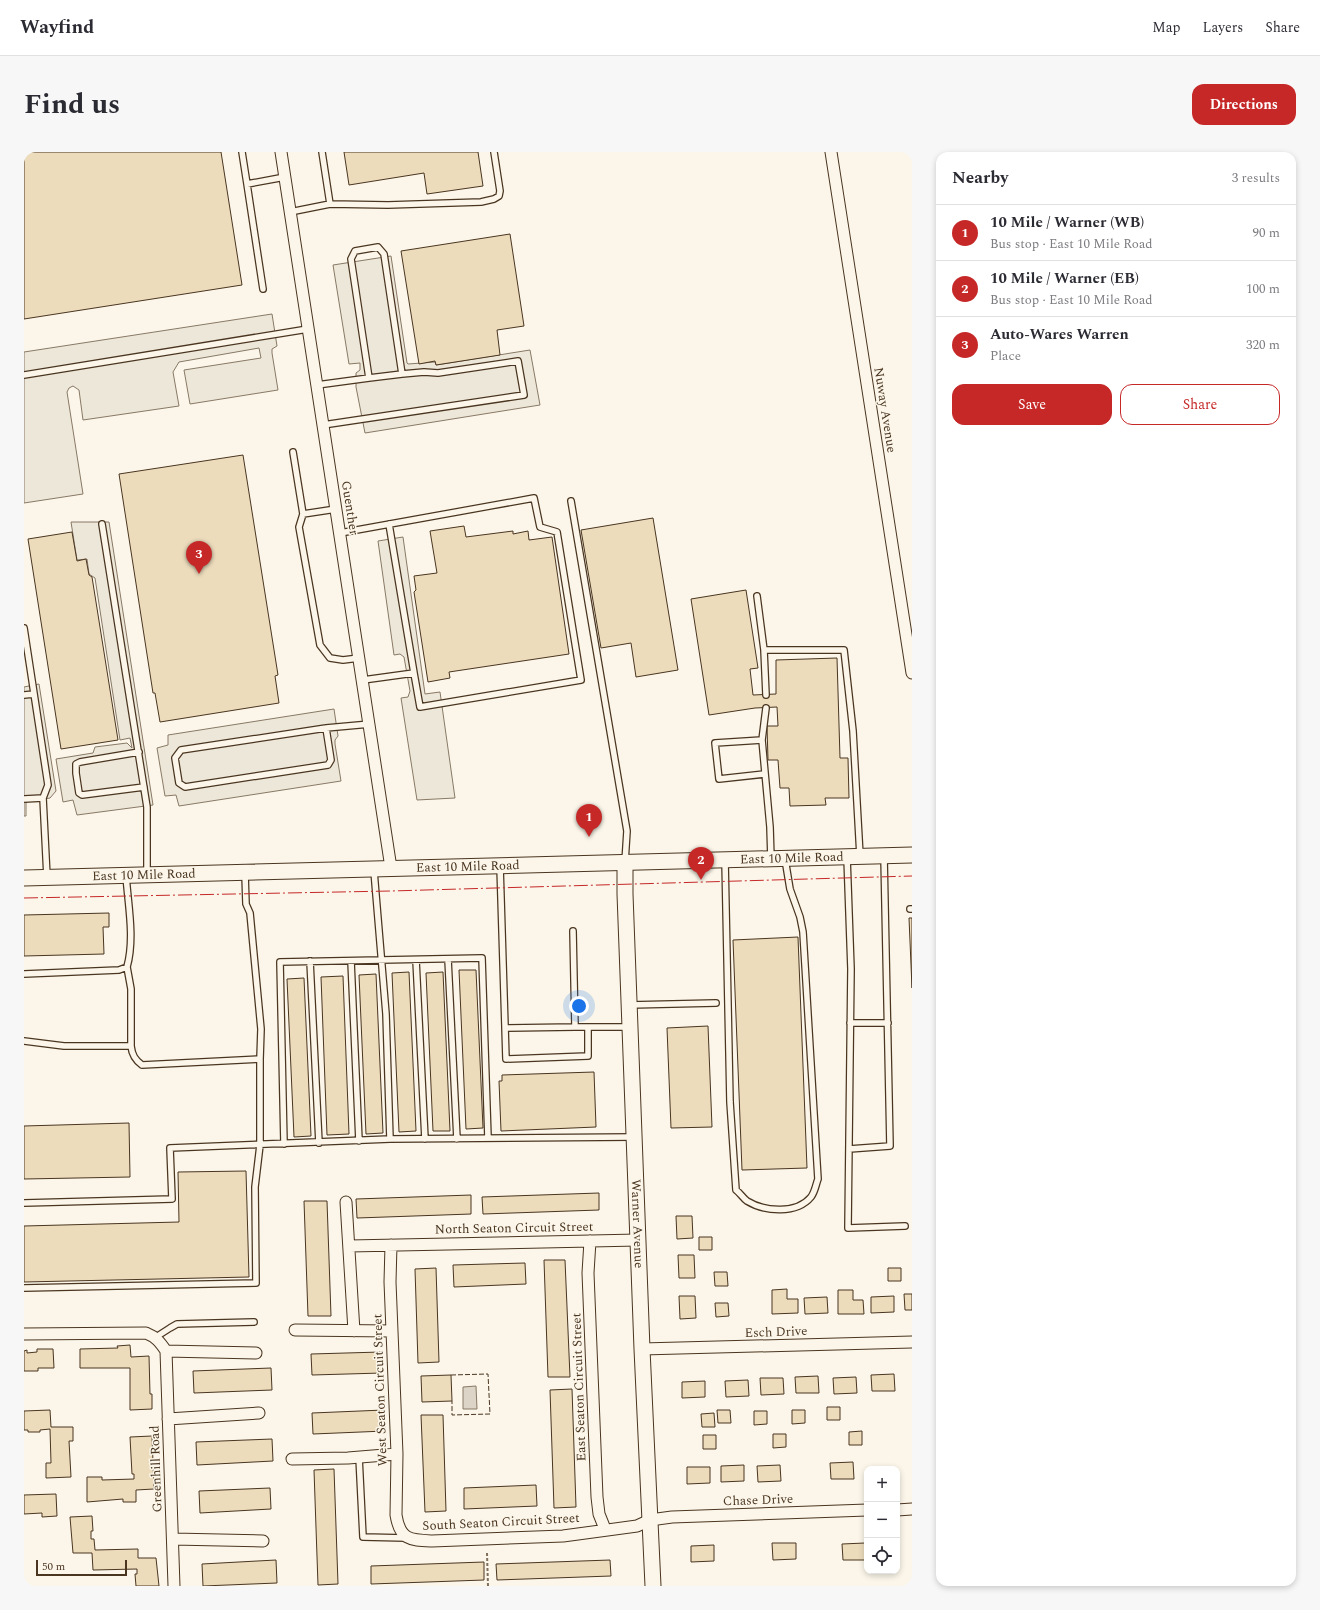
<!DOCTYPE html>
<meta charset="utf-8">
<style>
:root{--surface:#fff;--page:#f7f7f7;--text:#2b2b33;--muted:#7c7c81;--line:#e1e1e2;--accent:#c62828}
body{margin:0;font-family:Spectral,serif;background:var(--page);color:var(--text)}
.controls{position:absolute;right:12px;bottom:12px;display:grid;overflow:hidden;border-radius:8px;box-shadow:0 2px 6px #0003}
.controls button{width:36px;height:36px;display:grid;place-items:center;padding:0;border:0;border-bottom:1px solid var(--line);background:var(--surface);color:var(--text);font:20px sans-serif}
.scale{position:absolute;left:12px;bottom:10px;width:91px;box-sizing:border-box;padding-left:4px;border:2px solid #4a3520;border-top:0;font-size:11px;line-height:14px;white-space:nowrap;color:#4a3520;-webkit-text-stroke:3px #fbf6e9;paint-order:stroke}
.you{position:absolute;left:555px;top:854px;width:14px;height:14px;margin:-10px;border:3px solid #fff;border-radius:50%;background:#1a73e8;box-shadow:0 0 0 6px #1a73e833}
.badge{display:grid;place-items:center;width:26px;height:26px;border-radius:50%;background:var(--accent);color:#fff;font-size:13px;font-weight:700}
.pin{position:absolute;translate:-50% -33px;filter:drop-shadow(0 1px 2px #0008)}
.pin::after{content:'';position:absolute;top:21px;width:14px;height:12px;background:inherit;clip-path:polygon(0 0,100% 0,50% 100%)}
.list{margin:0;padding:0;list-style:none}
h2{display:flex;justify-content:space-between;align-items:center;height:52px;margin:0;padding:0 16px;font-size:17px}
h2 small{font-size:13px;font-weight:400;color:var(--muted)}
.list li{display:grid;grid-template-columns:26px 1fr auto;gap:12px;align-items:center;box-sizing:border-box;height:56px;padding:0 16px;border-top:1px solid var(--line)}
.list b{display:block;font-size:15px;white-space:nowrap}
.list p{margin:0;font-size:13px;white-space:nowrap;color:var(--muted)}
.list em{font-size:13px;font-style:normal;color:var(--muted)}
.actions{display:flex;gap:8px;padding:12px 16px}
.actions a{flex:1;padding:9px 0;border:1px solid var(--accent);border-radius:12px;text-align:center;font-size:14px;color:var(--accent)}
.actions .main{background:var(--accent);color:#fff}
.icon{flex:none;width:22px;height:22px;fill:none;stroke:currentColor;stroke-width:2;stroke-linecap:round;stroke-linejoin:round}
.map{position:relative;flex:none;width:888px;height:1434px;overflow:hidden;border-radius:12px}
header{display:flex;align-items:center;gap:24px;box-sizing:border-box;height:56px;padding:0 20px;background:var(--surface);border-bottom:1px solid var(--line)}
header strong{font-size:19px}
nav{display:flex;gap:22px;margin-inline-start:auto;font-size:14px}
.intro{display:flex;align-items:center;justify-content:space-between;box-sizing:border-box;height:96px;padding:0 24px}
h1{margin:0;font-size:28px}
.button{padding:10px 18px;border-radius:12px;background:var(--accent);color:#fff;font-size:14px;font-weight:700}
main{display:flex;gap:24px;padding:0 24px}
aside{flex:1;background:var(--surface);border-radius:12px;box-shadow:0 2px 6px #0003}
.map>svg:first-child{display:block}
.parking{fill:#ede7d9;stroke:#887966}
.water{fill:#dcd4c6;stroke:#887966}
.building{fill:#ecdcbc;stroke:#4a3520}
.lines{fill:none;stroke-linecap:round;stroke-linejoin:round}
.lane-casing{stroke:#4a3520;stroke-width:8}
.street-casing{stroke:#4a3520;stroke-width:13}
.secondary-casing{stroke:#4a3520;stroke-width:17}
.path{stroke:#7f6f5c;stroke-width:2;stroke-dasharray:3 2;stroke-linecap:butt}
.lane{stroke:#fbf6e9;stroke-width:5.5}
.street{stroke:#fbf6e9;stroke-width:11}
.secondary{stroke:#fbf6e9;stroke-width:15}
.fence{stroke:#4a3520;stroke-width:1;stroke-dasharray:5 2;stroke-linecap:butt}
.power{stroke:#c62828;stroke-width:1;stroke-dasharray:14 3 2 3;stroke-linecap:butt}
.labels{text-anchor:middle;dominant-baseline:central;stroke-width:3;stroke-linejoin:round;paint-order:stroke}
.street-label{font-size:13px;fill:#4a3520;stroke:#fbf6e9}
</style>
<header>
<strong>Wayfind</strong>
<nav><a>Map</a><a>Layers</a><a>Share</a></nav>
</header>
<div class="intro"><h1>Find us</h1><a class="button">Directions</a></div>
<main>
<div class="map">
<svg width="888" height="1434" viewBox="0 0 888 1434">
<rect width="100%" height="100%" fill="#fbf6e9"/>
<!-- parking -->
<path class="parking" d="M367,104L383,211L384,212L411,210L412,213L506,198L516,253L341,281L332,235V221L336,218V211L325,212L309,113Z
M248,162L253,194L248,197V201L254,238L166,252L160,218L237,206L235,196L155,210L149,220L155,254L59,268L55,238L49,234L45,236L43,240L59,342L0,351V200Z
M47,370H85L129,653L53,663L49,648L39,650L32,607L69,601L71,595L103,591L108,596L106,586L96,588L71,426L65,422L63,407L53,408Z
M379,385L401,542L416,540L431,646L393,648L377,546L384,545L386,539L380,505L376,502L370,503L354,389Z
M15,532L32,639L26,646L2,650V664H0V535Z
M310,557L314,584L311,588V592L317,629L155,654L152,643L141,644L133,596L144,593V583Z"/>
<!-- water -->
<path class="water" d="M452,1234L453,1257H439V1235Z"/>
<!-- building -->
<path class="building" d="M0,0H197L218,133L0,167Z
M320,0H454L459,34L403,42L400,21L325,33Z
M486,82L500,174L473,178L476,203L412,213L411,209L395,212L377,99Z
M219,303L254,523L251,524L255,551L136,570L131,541H129L95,322Z
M629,366L654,518L612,525L607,491L577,496L557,378Z
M440,374L442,385L489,379V382L504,379L505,388L528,385L545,502L425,520L426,526L404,530L390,440L392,438L390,424L413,421L406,379Z
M48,380L53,409L62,407L65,423L68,425L94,588L37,597L4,387Z
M722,438L734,516L726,517L729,543L752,542V508L813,506L816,606H824L825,646H801L802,653L766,654L765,636H756L754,608H744L743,574H754L753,555L731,556L685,563L667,447Z
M85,761V775H79L80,802L0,804V763Z
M885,766H888V836Z
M774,785L783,1016L718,1018L709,788Z
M435,818H452L459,976L442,977Z
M385,820L392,979L375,980L368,821Z
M419,820L426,979H409L402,821Z
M352,822L359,981L342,982L335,823Z
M319,824L325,982L303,983L297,825Z
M280,826L287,984L270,985L263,827Z
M684,874L688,975L647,976L643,876Z
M570,920L572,975L477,979L475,929H478V923Z
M105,971L106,1025L0,1027V974Z
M222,1019L225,1125L0,1130V1074L155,1070L154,1020Z
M575,1041V1058L459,1062L458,1045Z
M447,1043V1062L333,1066L332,1047Z
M280,1049H303L307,1164H284Z
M652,1064H668L669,1086L653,1087Z
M675,1085H688V1098H675Z
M654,1103H670L671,1126H655Z
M520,1108H541L546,1225H524Z
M501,1111L502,1132L430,1135L429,1113Z
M412,1116L415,1210L394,1211L391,1117Z
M864,1116H877V1129H864Z
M690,1120H703L704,1134H691Z
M763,1137V1147H774V1161L748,1162V1138Z
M814,1138H829V1148H839L840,1162H814Z
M880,1142H888V1158H881Z
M655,1144H671L672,1166L656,1167Z
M870,1144V1160L847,1161V1145Z
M803,1145L804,1161L781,1162L780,1146Z
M691,1151H704L705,1164L692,1165Z
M106,1193L107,1205L125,1204L126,1242H128V1257L106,1258V1216H56V1197L94,1196L93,1194Z
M13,1197H29L30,1216H14V1219H0V1199L3,1198V1201L13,1200Z
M357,1200L358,1221L288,1223L287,1202Z
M247,1216L248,1238L170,1241L169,1219Z
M870,1222L871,1239H848L847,1223Z
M427,1223L428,1249L398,1250L397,1224Z
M794,1224L795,1241H772L771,1225Z
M832,1225L833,1241L810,1242L809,1226Z
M736,1226H759L760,1242L737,1243Z
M724,1228L725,1244L702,1245L701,1229Z
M681,1229V1245L658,1246V1230Z
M548,1237L552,1355L530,1356L526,1238Z
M803,1255H816V1268H803Z
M26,1258L27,1275H49V1289H45L47,1325L22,1326V1311H27L26,1277L16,1278V1280H4V1278H0V1259Z
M360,1258L361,1279L289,1282L288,1261Z
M693,1258H706L707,1271H694Z
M768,1258H781V1271L768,1272Z
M730,1259H743V1272L730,1273Z
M690,1261L691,1275H678L677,1262Z
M397,1263H419L422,1359L401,1360Z
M838,1279V1293H825V1280Z
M749,1282H762V1295L749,1296Z
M679,1283H692V1297H679Z
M128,1284L130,1337L112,1338V1350H99V1347L63,1350V1325H78V1328L110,1327V1322H108L106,1285Z
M248,1287L249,1309L173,1313L172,1290Z
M829,1310L830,1327H807L806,1311Z
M720,1313V1329L697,1330V1314Z
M756,1313L757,1329L734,1330L733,1314Z
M663,1315H686V1331L663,1332Z
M310,1317L314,1432L294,1433L290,1318Z
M512,1333L513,1354L440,1357V1336Z
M246,1336L247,1357L176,1361L175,1339Z
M32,1342L33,1364L18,1365V1361L0,1362V1343Z
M68,1364L69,1379H67V1387H70L71,1398L114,1397V1406H132L135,1434H112L111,1422H113V1417L69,1418L68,1401H49L46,1365Z
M748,1391H772V1407L749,1408Z
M841,1391L842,1408H819L818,1392Z
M690,1393V1409L667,1410V1394Z
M252,1408L253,1431L179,1434L178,1412Z
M586,1408L587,1424L473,1428L472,1412Z
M460,1410V1428L347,1432V1414Z"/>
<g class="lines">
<!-- lane casing -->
<g class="lane-casing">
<path id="lane" d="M218,0L223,32L261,25
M298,0L306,52
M223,32L239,137
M266,60L306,52L364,53L457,50L470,47L475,44L476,39L470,0
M0,223L284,177
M345,226L378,222
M293,233L345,226L327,107L331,99L354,95L360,102L378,222L400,220L414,221L494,209L500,243L299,273
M269,300L279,362
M547,349L603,679L601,710
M312,357L279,362L275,375L296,493L306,506L319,508L335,506
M78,372L123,655V722
M365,372L390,521
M316,381L510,346L516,375L533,380L557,528L396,555L390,521L339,528
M733,444L740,498
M0,476L24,633L19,646L23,725
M0,543L10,542
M742,543L740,498H820L829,579L836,704
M742,556L738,588L746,675L747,707
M302,576L307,608L304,613L161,635L155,631L151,606L157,598L302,576L346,572
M738,588L691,591L695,627L741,622
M115,600L56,610L52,612V621L55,641L58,643L120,635
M0,647L19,646
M823,705L827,817L824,1076L881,1074
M701,708L706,950L712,1038C716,1041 719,1046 723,1049C741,1060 773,1062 787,1045C791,1040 792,1032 794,1027L779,780L776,765L766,737L761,707
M476,714L482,907L564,904V875
M350,719L362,862L366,987L609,985
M886,757H888
M549,779L551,875H606
M424,807L433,987
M392,808L401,987
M286,809L295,991
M327,809L335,989
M103,815L107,837V894
M0,822L95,818L103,815C111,786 104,753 102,723
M605,853L692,851
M826,871H864
M481,876L551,875
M0,889L40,894H107C108,903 111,908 118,913L236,907L237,877L226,761L222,752L221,722
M260,992L256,810L458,806L464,986
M825,997L866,994L860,704
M0,1051L148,1047L146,996L366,987
M0,1136L232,1131L231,1035L236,993V907
M132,1185L146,1176L153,1172L230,1170
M335,1305L339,1385L382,1386"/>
</g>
<!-- street casing -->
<g class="street-casing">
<path id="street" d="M257,0L367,716
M807,0L888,521
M322,1050L330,1179
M566,1089L564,1121L573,1345L575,1362L581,1377
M367,1093L366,1130L373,1302L372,1363C376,1388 386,1388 408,1389L539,1384L613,1374L626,1368L648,1365L843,1358
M325,1094L614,1088
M271,1178L368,1179
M0,1182L122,1181C132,1185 136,1190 142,1199L150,1434
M618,1197L888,1190
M142,1199L232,1201
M144,1267L235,1261
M268,1307L324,1306L373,1302
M873,1358L888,1357
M149,1387L239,1389"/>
</g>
<!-- secondary casing -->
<g class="secondary-casing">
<g id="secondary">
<path id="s1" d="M601,710V742L618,1197L629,1434"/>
<path id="s2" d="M0,726L888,703"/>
</g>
</g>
<!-- path -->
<path class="path" d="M463,1401L464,1434"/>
<!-- lane -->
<use href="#lane" class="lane"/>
<!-- street -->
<use href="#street" class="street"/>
<!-- secondary -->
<use href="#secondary" class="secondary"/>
<!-- fence -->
<path class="fence" d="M427,1223L464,1222L466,1262L428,1263V1249"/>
<!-- power -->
<path class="power" d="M0,746L367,739L888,724"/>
</g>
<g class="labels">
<!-- street labels -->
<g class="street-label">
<text transform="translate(861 258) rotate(81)">Nuway Avenue</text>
<text transform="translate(326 356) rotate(81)">Guenther</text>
<text stroke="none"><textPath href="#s2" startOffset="768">East 10 Mile Road</textPath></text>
<text stroke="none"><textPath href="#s2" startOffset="444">East 10 Mile Road</textPath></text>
<text stroke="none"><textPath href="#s2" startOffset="120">East 10 Mile Road</textPath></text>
<text stroke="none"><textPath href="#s1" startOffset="362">Warner Avenue</textPath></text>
<text transform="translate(490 1076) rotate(-1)">North Seaton Circuit Street</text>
<text transform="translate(752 1180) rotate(-2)">Esch Drive</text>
<text transform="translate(555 1235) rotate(-92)">East Seaton Circuit Street</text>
<text transform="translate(356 1238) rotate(-92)">West Seaton Circuit Street</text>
<text transform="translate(132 1317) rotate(-92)">Greenhill Road</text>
<text transform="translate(734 1348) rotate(-2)">Chase Drive</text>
<text transform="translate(477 1370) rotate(-3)">South Seaton Circuit Street</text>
</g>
</g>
</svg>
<div class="controls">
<button>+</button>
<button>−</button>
<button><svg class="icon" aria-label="locate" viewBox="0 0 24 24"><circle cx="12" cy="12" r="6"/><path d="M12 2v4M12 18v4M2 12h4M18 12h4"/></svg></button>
</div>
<div class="scale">50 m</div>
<div class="you"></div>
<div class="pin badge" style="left:565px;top:685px">1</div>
<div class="pin badge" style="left:677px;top:728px">2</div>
<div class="pin badge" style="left:175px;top:422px">3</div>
</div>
<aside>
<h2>Nearby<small>3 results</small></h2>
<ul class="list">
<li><span class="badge">1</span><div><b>10 Mile / Warner (WB)</b><p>Bus stop · East 10 Mile Road</p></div><em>90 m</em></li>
<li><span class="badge">2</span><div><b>10 Mile / Warner (EB)</b><p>Bus stop · East 10 Mile Road</p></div><em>100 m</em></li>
<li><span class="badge">3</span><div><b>Auto-Wares Warren</b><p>Place</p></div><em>320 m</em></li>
</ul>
<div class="actions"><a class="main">Save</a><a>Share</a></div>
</aside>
</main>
